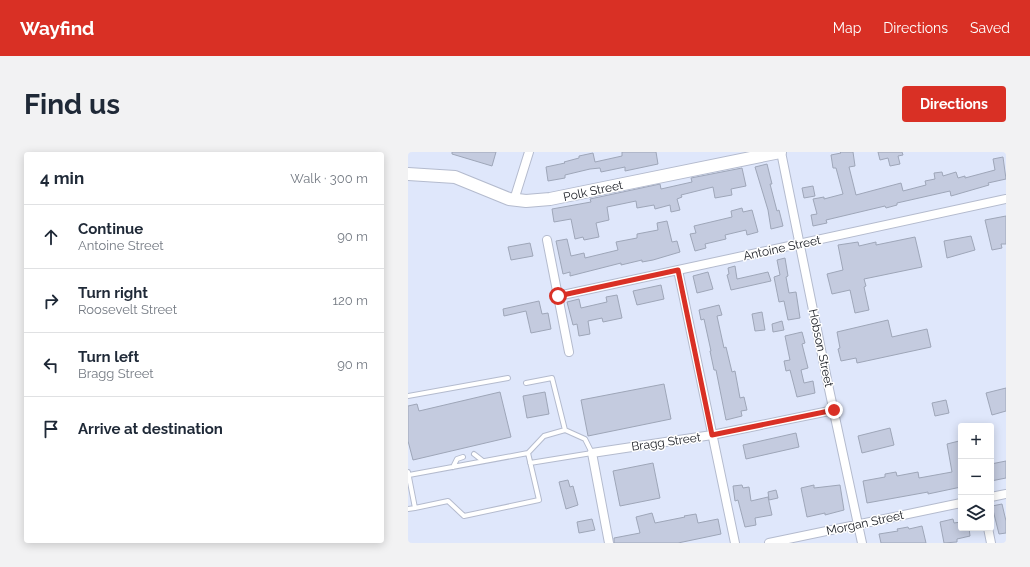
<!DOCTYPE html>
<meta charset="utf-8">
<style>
:root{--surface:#fff;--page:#f2f2f3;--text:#1f2937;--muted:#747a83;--line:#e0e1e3;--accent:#d93025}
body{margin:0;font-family:Raleway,sans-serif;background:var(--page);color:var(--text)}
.controls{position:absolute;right:12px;bottom:12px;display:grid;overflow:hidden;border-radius:4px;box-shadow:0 2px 10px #0003}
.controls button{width:36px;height:36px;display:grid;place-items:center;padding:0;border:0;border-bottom:1px solid var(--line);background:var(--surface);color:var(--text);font:20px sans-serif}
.stop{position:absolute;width:12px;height:12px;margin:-9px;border:3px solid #d93025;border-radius:50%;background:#fff}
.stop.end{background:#d93025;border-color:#fff;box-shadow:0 1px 4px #0008}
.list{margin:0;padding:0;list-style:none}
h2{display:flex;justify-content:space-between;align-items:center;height:52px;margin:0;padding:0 16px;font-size:17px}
h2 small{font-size:13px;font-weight:400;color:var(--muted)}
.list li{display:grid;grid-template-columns:26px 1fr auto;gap:12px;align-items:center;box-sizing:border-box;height:64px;padding:0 16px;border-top:1px solid var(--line)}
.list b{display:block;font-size:15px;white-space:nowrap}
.list p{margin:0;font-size:13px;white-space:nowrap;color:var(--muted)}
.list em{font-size:13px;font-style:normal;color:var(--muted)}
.icon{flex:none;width:22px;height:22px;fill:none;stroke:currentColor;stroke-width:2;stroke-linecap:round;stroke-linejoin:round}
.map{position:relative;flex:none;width:598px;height:391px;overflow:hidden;border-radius:4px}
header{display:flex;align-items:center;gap:24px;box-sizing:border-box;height:56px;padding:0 20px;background:var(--accent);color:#fff}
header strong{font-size:19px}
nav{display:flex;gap:22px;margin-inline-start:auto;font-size:14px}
.intro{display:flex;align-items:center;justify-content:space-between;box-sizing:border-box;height:96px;padding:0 24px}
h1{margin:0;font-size:28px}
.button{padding:10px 18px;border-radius:4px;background:var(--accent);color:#fff;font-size:14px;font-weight:700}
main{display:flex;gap:24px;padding:0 24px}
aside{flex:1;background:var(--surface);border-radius:4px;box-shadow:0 2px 10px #0003}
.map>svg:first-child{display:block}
.building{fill:#c4cbdf;stroke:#9ea6b8}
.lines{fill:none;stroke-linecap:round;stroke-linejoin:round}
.lane-casing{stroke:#b4bbce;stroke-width:6}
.street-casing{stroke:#b4bbce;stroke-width:10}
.secondary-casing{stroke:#b4bbce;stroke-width:14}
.lane{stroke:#fff;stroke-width:4}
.street{stroke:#fff;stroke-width:8}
.secondary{stroke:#fff;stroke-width:12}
.route{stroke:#d93025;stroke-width:5}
.labels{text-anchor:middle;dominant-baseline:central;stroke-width:3;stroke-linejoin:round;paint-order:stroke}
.street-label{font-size:12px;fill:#191c23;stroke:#fff}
</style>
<header>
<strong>Wayfind</strong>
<nav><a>Map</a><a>Directions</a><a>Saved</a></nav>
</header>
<div class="intro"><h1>Find us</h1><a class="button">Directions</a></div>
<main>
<aside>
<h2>4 min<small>Walk · 300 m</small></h2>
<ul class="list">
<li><svg class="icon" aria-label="ahead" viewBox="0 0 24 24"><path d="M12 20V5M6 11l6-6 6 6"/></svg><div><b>Continue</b><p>Antoine Street</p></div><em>90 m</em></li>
<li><svg class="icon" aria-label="right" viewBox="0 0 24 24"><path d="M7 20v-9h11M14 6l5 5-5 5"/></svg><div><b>Turn right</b><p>Roosevelt Street</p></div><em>120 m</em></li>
<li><svg class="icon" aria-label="left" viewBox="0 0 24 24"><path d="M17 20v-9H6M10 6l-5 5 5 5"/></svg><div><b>Turn left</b><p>Bragg Street</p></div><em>90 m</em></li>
<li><svg class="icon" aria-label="arrive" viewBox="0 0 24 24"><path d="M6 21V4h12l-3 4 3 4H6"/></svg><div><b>Arrive at destination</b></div></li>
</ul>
</aside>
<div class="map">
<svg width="598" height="391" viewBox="0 0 598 391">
<rect width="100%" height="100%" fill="#dfe7fb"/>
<!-- building -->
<path class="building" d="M44,0H88L84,14L44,2Z
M214,0H248L250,12L217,19V15L193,20L192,16L182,17L157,23V26L140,29L138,15L157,11L156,10L171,6V4L185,1L187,10L214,4Z
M432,0H445L447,14L441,15L448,43L493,31L495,39L518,33L517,29L527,27L526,21L534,20L535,24L548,20L550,26L557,24V26L587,18L585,7L595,5L598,27L580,31L581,33L543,44L542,39L489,51V53L478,56L477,54L418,68L419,71L405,74L403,63L409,62L405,47L416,45V47L435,42L428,16H425L423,3L433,1Z
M470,0H494L495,3L490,4L492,12L482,14L480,6L472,8Z
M359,12L364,32H362L369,59L371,58L375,74L363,77L360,58L347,15Z
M334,16L338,34L323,37L324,43L307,46L305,35L273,43L274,45L269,47L272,58L263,60L262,53L247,57L246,53L229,56L228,49L199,55L201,68L188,71L191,85L176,88L175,85L167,87L163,67L146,70L144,57L183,50L182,47L252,32L253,37L284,30L283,26Z
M405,34L407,44L396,46L394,36Z
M334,56L335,60L344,58L350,80L339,83L338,78L317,83L318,87L297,92L298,96L287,99L282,82L288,81L286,74L324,65L323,59Z
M598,64V92H593L594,96L584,98L577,68Z
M259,69L264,90L269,89L272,100L245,108L234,110V108L213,113V111L162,124V120L155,122L148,89L159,87L163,104L176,101L177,106L210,98L208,90L229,86V82L250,78L249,71Z
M563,84L567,98L539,106L536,89Z
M507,85L514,115L456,127L458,134L456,135L461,158L447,161L442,138L424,142L419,122L435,118L430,93L450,90L451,94L468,90V93Z
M122,91L125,104L103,108L100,95Z
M377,106L380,124L378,125L381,141L388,140L392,166L380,168L376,149L371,150L366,125L372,123L369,108Z
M327,114L329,127L360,120L363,129L323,138L319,123L321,122L320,116Z
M300,120L305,137L289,141L285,124Z
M253,133L256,147L229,153L225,139Z
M209,143L214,166L195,170L194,166L180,169L182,182L171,184L169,172L165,173L159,150L171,147L173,156L199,150L198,145Z
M131,149L134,162L140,161L143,177L123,181L118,159L96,164L95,157Z
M311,153L314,163L309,164L316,196L318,195L324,220L327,219L332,246L336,245L339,258L333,259L334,264L318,268L308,218H306L302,199H303L296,167L293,168L291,158Z
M354,160L357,178L347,179L344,162Z
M480,168L484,185L519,177L523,195L449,211L448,206L433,209L430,197L432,196L429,180Z
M374,169L376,178L365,180L364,172Z
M394,180L397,191L394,192L400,216L393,218L396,231L405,229L407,241L389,245L382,218L378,219L376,209L382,208L377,184Z
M256,232L263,267L180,284L173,248Z
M598,236V259L584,263L578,241Z
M92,240L103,285L5,308L0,289V254L9,252L11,259Z
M137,240L141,262L119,266L115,244Z
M538,248L541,261L527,264L524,251Z
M482,276L486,293L454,301L450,284Z
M388,281L391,295L338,307L335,293Z
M551,289L553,300V335L520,342V340L459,351L455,329L477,325V322L488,320L489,324L510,320L511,326L544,320L539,292Z
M598,309V326L583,329V312Z
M245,311L252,346L212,354L205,319Z
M160,328L162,335L165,334L170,353L158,357L151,330Z
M334,333L335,336L341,335L343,349L360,345L364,363L347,366L348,373L337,375L330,348L327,349L325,334Z
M406,333V336L432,333L436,358L417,363V361L399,365L393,336Z
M368,338L370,346L361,348L360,340Z
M594,352L598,369V381L591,382L584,354Z
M244,361L247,371L277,365L276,364L288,362L290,371L310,367L313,382L270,391H206V386L232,381L228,365Z
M184,367L187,378L171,381L169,370Z
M545,367L546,371L553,370V376H561L562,384L549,387V390L536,391L532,370Z
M514,374L518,391H473L471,382L490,379L489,377L500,375L501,377Z"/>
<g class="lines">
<!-- lane casing -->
<g class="lane-casing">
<path id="lane" d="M0,244L100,226
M66,302L75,309
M122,311L184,301L177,287L157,278
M45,315L49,307L55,305
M0,320L7,356L0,357
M1,323L120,301L136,284L157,278L144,226L118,231
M7,356L40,349L56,364L131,348L120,301"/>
</g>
<!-- street casing -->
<g class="street-casing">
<path id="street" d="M373,0L421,237L454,391
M106,48L121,0
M139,88L161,200
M270,118L327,391
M150,144L598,47
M583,345L598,342
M580,376L583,391
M201,391L184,301L304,283L426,258
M361,391L553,351"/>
</g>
<!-- secondary casing -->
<g class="secondary-casing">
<path id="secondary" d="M0,22L47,25L101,47L118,49L142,47L372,0"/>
</g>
<!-- lane -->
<use href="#lane" class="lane"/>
<!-- street -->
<use href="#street" class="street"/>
<!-- secondary -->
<use href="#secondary" class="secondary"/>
</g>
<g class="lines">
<!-- route -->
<path class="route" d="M150,144L270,118L304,283L426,258"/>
</g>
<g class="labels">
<!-- street labels -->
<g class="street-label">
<text transform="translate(185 39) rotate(-12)">Polk Street</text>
<text transform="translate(374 96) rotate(-12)">Antoine Street</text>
<text transform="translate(413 196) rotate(78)">Hobson Street</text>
<text transform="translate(258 290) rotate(-8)">Bragg Street</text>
<text transform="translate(457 371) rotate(-12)">Morgan Street</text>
</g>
</g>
</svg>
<div class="controls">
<button>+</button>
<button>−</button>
<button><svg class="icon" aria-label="layers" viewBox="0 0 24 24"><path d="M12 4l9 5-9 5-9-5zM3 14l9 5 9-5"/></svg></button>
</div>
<div class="stop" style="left:150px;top:144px"></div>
<div class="stop end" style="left:426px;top:258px"></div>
</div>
</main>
